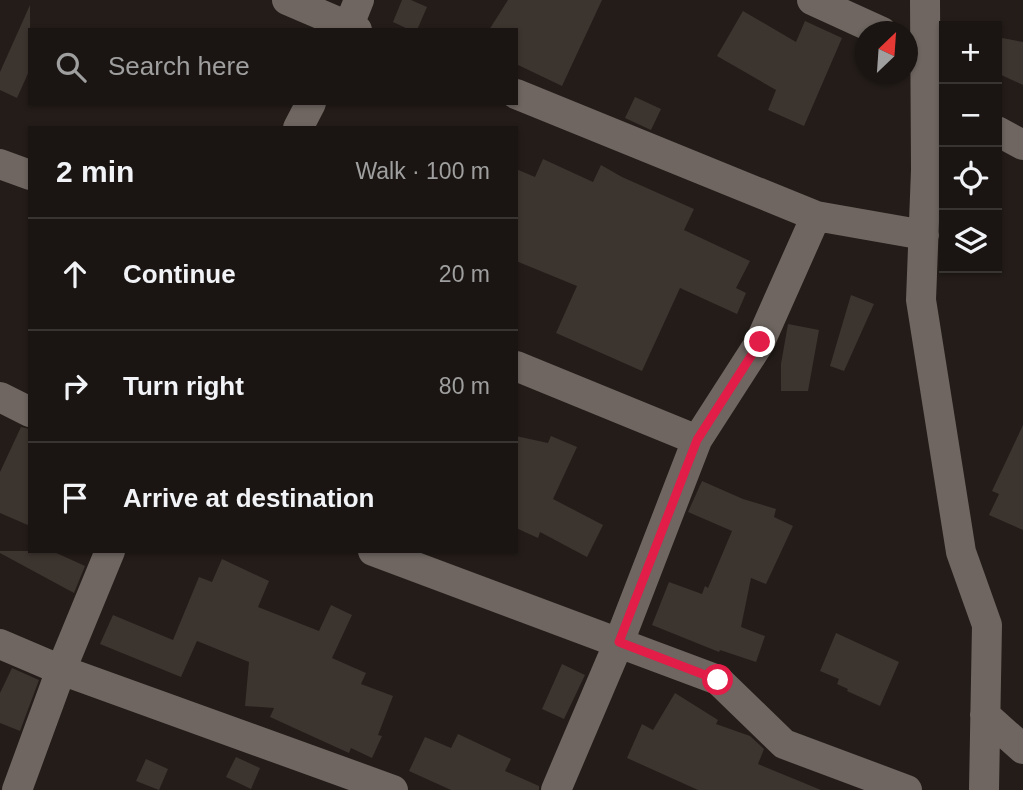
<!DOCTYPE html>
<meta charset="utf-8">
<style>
:root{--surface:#1a1512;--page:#272220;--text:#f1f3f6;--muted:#9f9f9f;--line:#383432}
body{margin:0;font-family:Arial,sans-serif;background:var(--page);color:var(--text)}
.controls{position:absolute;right:21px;top:21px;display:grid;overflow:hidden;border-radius:0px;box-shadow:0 2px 5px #0004}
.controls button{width:63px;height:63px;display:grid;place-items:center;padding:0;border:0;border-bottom:2px solid var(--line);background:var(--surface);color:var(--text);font:35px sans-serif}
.compass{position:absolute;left:855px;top:21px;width:63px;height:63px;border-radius:50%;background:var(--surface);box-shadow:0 2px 5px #0004;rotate:25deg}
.stop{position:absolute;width:21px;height:21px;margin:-16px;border:5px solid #e11d48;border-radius:50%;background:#fff}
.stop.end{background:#e11d48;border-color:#fff;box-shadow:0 2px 7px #0008}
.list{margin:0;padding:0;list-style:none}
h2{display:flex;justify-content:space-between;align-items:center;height:91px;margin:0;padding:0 28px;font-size:30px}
h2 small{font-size:23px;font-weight:400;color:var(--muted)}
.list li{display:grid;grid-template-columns:46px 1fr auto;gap:21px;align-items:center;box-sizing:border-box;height:112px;padding:0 28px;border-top:2px solid var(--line)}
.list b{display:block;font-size:26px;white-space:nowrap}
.list em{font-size:23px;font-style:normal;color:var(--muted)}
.icon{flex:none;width:38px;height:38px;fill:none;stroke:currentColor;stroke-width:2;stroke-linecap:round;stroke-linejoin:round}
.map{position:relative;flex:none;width:1023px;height:790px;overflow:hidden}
.search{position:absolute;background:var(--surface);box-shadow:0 2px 5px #0004;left:28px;top:28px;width:490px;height:77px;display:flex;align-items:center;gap:18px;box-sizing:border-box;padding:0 24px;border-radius:0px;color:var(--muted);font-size:26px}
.panel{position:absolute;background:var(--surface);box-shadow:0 2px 5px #0004;left:28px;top:126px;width:490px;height:427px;border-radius:0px}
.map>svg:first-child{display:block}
.building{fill:#3c342f}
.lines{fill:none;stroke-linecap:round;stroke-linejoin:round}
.street{stroke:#6f6661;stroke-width:30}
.route{stroke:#e11d48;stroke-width:9}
</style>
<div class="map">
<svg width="1023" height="790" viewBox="0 0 1023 790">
<rect width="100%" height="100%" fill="#231c18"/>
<!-- building -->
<path class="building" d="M402,0H411L427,7L417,30H410L393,22Z
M508,0H602L562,86L516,64V30H489Z
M30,5V69L17,98L0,90V72Z
M743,11L796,42L805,21L842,38L804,126L768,110L776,90L717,56Z
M997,37L1023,42V85L997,73Z
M635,97L661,109L651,130L625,118Z
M543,159L593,182L601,165L622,177L694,209L684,230L750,261L736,288L746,293L737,314L680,288L642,371L556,333L577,286L516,261V169L535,177Z
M851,295L874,304L844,371L830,366Z
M788,324L819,330L808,391H781V364Z
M1023,425V530L989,515L999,494L992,491Z
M21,427L30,429V526L0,513V472Z
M516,436L548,443L551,436L577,447L553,499L603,525L587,557L540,532L538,538L516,528Z
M702,481L743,499L776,509L774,517L793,526L766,584L751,578L741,627L765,636L756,662L720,650L719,652L652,625L669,582L702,594L705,586L708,588L732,531L688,512Z
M0,551H52L85,566L74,593L0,553Z
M222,559L269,581L258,607L319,631L331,605L352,615L332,658L366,673L361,684L393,696L378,735L382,736L372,758L351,748L349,753L270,717L274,708L245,706L249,662L197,641L181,677L100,644L113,615L173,640L199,577L212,582Z
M836,633L899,662L880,706L847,691L848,689L837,684L839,679L820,671Z
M562,664L585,675L564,719L542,709Z
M12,668L39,680L20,731L0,723V693Z
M675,693L718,720L716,724L750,736L764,749L758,764L821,790H698L627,758L642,724L653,730Z
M458,734L511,759L505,771L539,786V790H451L409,771L425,737L451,748Z
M236,757L260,768L251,789L226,777Z
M146,759L168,769L159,790L136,781Z"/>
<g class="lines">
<!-- street -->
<path class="street" d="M287,0L357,30
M812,0L882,32
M925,0L926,170L921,300L961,552L987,625L984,790
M347,30L359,0
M516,94L816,216L924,235
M298,128L311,103
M997,131L1023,145
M0,164L30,175
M516,366L697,440
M0,397L30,412
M373,551L718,680L784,744L907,790
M0,644L61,670L393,790
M985,715L1023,749
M17,790L61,670L110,551
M556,790L619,642L697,440L760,342L816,216"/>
</g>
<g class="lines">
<!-- route -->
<path class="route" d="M718,680L619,642L697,440L760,342"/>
</g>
</svg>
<div class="controls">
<button>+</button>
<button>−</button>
<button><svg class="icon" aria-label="locate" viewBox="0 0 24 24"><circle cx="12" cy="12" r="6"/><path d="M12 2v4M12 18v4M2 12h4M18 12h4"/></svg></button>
<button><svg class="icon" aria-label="layers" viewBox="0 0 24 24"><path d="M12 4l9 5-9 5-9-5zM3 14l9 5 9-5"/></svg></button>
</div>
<svg class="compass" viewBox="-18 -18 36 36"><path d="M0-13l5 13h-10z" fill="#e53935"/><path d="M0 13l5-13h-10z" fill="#9f9f9f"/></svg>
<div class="stop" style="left:718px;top:680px"></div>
<div class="stop end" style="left:760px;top:342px"></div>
<div class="search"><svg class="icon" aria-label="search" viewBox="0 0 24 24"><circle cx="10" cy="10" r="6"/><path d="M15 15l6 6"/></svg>Search here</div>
<section class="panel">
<h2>2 min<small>Walk · 100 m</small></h2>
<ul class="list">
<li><svg class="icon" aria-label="ahead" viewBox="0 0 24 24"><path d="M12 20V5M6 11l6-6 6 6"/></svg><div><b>Continue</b></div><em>20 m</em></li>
<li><svg class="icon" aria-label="right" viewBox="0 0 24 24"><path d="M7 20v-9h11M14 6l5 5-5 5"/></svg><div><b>Turn right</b></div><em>80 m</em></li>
<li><svg class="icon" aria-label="arrive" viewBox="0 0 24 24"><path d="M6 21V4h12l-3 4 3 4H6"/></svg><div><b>Arrive at destination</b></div></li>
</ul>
</section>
</div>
